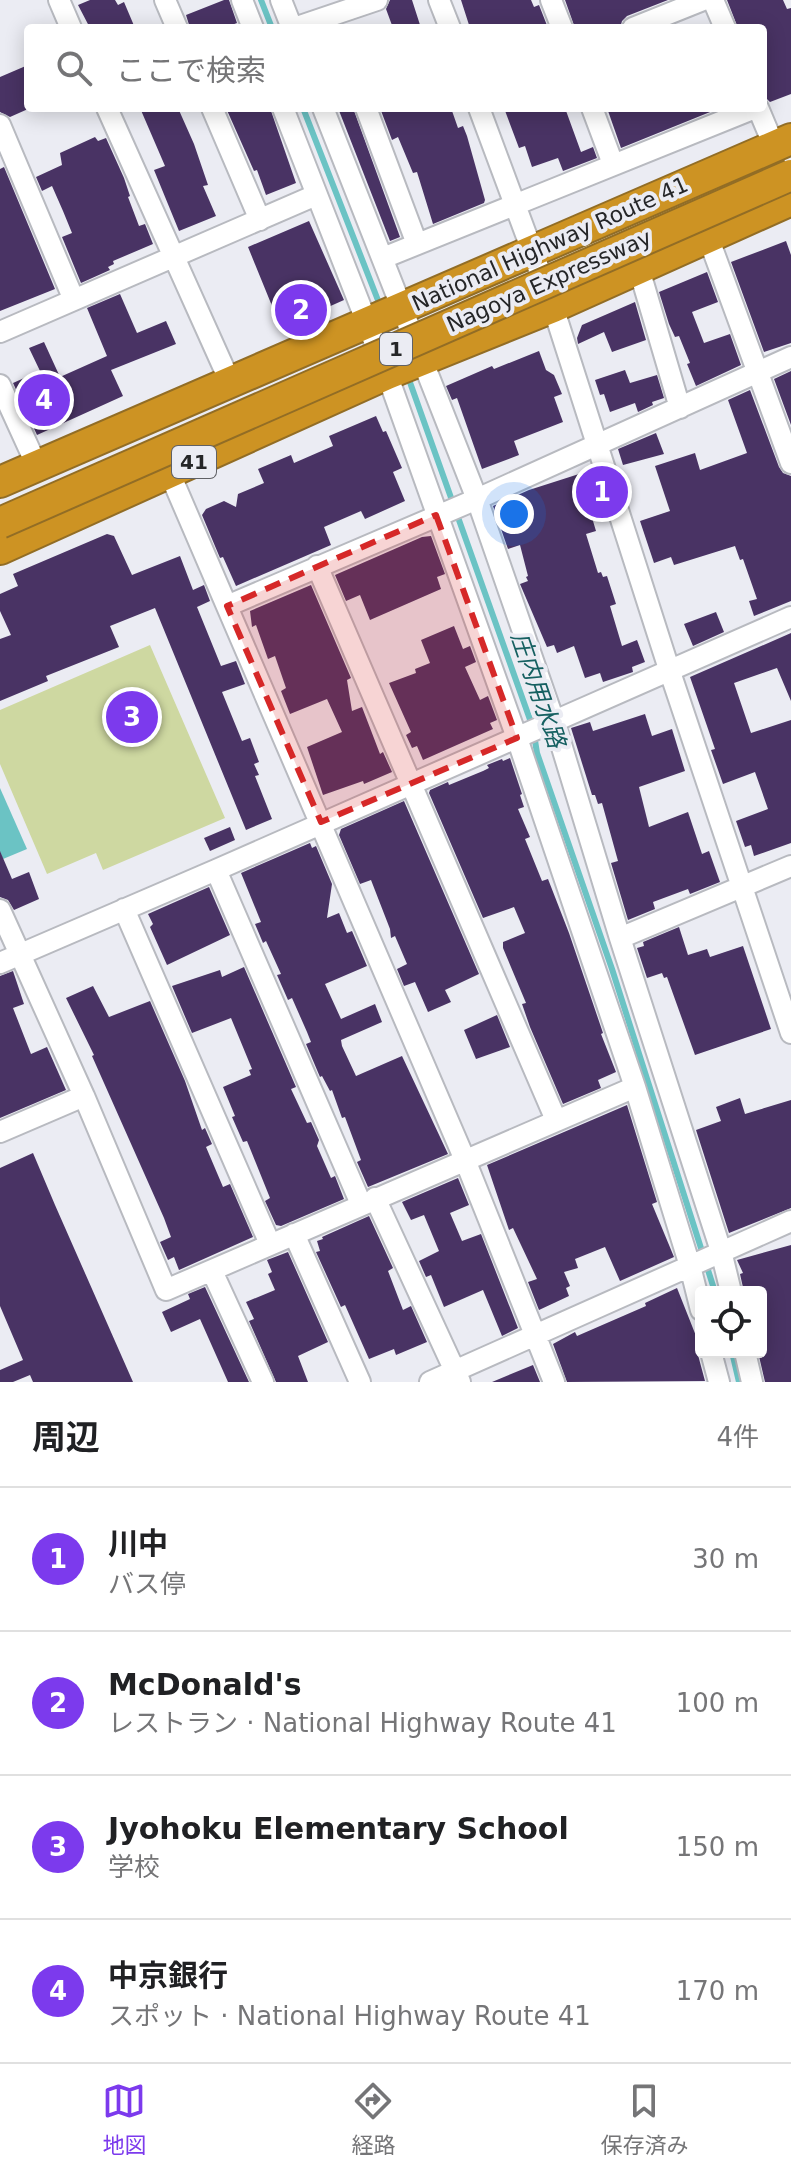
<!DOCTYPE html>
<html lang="ja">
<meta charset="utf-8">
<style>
:root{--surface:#fff;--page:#f2f2f2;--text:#202124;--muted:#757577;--line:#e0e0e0;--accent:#7c3aed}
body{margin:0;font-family:"DejaVu Sans","Noto Sans JP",sans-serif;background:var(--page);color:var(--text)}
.controls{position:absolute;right:24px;bottom:24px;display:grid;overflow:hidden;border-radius:8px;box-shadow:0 4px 20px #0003}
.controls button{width:72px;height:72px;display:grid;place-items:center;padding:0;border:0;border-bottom:2px solid var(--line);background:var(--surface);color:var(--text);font:40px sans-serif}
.you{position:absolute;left:514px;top:514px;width:28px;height:28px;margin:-20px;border:6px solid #fff;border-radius:50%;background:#1a73e8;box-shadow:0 0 0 12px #1a73e833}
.badge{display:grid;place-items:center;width:52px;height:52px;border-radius:50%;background:var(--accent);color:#fff;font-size:26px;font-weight:700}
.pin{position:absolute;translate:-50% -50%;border:4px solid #fff;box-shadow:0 2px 8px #0006}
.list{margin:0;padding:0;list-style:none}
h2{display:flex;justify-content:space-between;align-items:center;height:104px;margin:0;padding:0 32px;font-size:34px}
h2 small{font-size:26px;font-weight:400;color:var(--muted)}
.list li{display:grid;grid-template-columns:52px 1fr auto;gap:24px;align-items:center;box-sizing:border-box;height:144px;padding:0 32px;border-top:2px solid var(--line)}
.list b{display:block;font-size:30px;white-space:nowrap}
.list p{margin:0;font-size:26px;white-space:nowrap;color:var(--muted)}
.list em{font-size:26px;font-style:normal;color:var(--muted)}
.icon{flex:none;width:44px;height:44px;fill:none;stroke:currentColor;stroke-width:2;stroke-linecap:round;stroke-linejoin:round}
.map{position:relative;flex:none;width:791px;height:1382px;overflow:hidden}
.search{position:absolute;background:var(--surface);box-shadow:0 4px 20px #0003;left:24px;right:24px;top:24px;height:88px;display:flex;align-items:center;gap:20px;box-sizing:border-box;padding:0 28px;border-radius:8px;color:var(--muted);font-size:30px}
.sheet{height:680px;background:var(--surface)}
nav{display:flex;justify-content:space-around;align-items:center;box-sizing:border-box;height:112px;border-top:2px solid var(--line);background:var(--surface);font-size:22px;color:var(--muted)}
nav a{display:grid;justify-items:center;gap:4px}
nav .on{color:var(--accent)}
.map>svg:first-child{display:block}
.green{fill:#ced8a1}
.water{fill:#6bc3c4}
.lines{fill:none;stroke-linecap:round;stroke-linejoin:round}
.stream{stroke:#6bc3c4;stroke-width:6}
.building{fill:#493364}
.minor-casing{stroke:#b8bac0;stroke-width:24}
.highway-casing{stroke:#926d25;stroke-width:34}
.minor{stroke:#fff;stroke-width:20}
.highway{stroke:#cd9323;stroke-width:30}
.highway-bridge-casing{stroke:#926d25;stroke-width:34;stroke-linecap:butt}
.highway-bridge{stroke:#cd9323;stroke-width:30}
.marked{fill:#d62828;fill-opacity:0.2;stroke:#d62828;stroke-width:6;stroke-dasharray:16 10;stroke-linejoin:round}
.labels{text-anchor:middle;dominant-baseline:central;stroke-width:8;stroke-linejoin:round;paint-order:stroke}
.shield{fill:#ebecf3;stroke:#606165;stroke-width:2}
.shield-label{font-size:20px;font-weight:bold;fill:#252628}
.street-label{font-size:22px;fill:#252628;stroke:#ebecf3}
.water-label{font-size:24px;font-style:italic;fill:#166061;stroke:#ebecf3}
</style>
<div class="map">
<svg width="791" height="1382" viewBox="0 0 791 1382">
<rect width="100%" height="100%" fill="#ebecf3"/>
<!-- green -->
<path class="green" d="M150,645L225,818L103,870L96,853L47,874L0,764V710Z"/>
<!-- water -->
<path class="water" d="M0,788L27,849L3,859L0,852Z"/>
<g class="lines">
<!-- stream -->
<path class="stream" d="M261,0L272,28
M303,108L381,308
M407,374L533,728L537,753L612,969L715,1292
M732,1352L739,1382"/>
</g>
<!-- building -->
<path class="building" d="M90,0H115L118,5L124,2L135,28H90L78,5Z
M224,0H229L237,23L224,28H190L186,15Z
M390,0H412L421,28H393L386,9Z
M461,0H531L534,7L539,5L548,28H470Z
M565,0H668L627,16L622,21L620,28H575Z
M727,0H783L787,9L791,8V94L770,102L765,97L763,28H738Z
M28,65V109L10,117L0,112V77Z
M140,108H178L194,144L208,185L203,186L216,216L179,231L154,170L165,166Z
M226,108H270L296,183L266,195L257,170L254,171Z
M338,108H353L400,237L390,241Z
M380,108H451L458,128L463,126L467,136L485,200L484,203L433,224L417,172L413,173L398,137L392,140Z
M504,108H565L581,152L593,147L597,158L563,171L558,158L532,167L525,146L519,148Z
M607,108H720L621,148Z
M95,137L98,141L106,138L124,178L130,196L128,197L139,226L145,224L153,244L113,261L114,264L108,267L110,270L81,283L62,237L72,233L63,211L52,186L42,191L36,177L62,165L60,153Z
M4,167L55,289L0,311V169Z
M309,221L344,300L281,328L248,247Z
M786,241L791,255V343L764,352L731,262Z
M707,272L718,302L692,312L704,343L730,334L741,365L696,386L687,364L690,363L679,336L675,337L669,324L659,292Z
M120,294L137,333L166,321L176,344L111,370L123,396L37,435L13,383L40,371L29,348L44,342L60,377L107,356L87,308Z
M635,302L646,340L612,352L604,332L578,344L577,338L582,325Z
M539,351L546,370L554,375L562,394L554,397L563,422L514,441L519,455L482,469L457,398L452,400L446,386L492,366L494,369Z
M625,370L630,383L657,375L664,398L652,402L653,405L638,412L635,403L610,412L604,394L600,395L595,380Z
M791,371V425L774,379Z
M750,390L779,467L783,473L791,476V601L754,616L749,601L757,599L743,559L740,560L735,546L674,565L671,557L654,563L640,521L670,511L655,466L695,453L700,470L747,453L728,400Z
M376,416L383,432L386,431L402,468L393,472L405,501L365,519L361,511L324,527L331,545L236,586L223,557L220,558L202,515L206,509L224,501L236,507L238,494L264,483L258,469L291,455L294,463L333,446L329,436Z
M656,433L664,454L623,465L618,449Z
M579,474L596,531L586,534L598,573L601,572L603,577L607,576L616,604L610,606L622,646L637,640L645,662L632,667L633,672L603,682L600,673L585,678L574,646L557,653L554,645L547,647L520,584L528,581L526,577L528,576L520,545L508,549L493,506L529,490Z
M107,534L114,536L132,575L180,556L193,590L204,585L210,601L197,607L221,666L236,661L245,684L222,692L242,741L250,738L259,762L254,764L259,775L255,776L272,819L246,830L155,608L110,626L119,647L46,676L48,681L0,701V639L11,635L0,611V594L18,586L13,574Z
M431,536L445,574L437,577L441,589L370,620L360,595L346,601L335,575L422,537Z
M311,585L351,678L347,680L352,711L362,707L380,754L383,752L392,772L364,784L363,781L323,795L307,747L342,732L327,699L290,714L281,691L286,688L275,656L268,659L256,625L252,627L250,611Z
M716,612L724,632L693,646L684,624Z
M454,626L463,649L470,646L476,662L465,667L480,700L488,696L497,720L490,723L493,729L423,760L417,746L412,748L406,735L411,732L389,683L416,673L415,669L430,663L421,640Z
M791,633V701L777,668L734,683L751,733L791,720V843L754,856L751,845L745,847L736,821L768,809L755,772L723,784L711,750L715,749L690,677Z
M645,714L652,736L672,729L685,771L639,787L649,827L688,812L702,854L709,851L720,882L690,894L688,889L653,902L655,909L628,920L611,863L618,861L602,803L598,804L595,795H592L571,728L590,722L593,731Z
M510,758L522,794L520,795L524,807L518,809L530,837L525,839L542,881L548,879L569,933L603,1033L601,1034L616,1072L598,1080L601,1088L563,1104L530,1027L522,1004L526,1003L503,948V942L525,933L514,907L483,918L429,793L430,790L448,782L449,785L483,771L489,768L487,765L502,759L503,761Z
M404,801L479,974L445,990L451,1002L428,1012L415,982L404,986L397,969L407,964L395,936L391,938L390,929L371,880L360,884L339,835L341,829Z
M230,827L235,840L210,851L204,838Z
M310,843L312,848L316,846L332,884L327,918L339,913L347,933L352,931L367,966L325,984L341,1019L375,1004L382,1022L341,1040L342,1046L356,1076L402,1056L448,1154L368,1187L357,1162L361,1160L345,1117L342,1118L332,1090L330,1091L322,1076L320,1077L306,1044L311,1042L307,1032L292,998L288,1000L277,975L281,974L266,941L263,943L255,924L261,922L241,873Z
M0,851L12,879L29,872L39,899L14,910L8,900L0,897Z
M209,887L230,935L167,965L150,927L153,924L148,914Z
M679,927L688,955L707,949L710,957L743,946L771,1029L695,1055L667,977L664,978L662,973L647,978L637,948L644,946L643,942Z
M244,967L296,1087L291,1089L307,1123L311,1122L319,1140L317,1146L331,1178L335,1176L344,1199L281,1226L276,1225L265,1201L270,1198L247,1141L243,1142L232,1117L235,1116L223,1087L251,1075L249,1070L252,1069L231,1018L192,1033L172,986L220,970L222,977Z
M13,971L24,1004L13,1008L31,1054L47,1047L66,1090L0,1118V976Z
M93,986L109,1017L150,1001L185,1081L202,1130L205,1128L212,1144L206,1147L223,1187L230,1184L253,1237L179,1270L174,1257L168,1260L160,1242L171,1237L164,1218L92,1056L94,1055L66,998Z
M497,1015L510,1047L476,1059L464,1030Z
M740,1098L745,1114L791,1100V1208L729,1233L696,1130L721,1121L716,1107Z
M627,1105L657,1202L652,1204L674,1257L620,1281L605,1247L575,1259L578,1268L564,1272L570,1286L566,1288L569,1296L539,1310L528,1282L537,1279L513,1228L509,1230L487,1165Z
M33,1153L55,1205L133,1382H33L30,1375L13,1382H0V1370L23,1360L0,1306V1168Z
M458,1178L469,1205L450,1213L462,1241L481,1234L518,1328L502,1336L483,1290L444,1307L431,1275L426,1277L419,1261L439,1251L424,1215L411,1220L402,1202Z
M369,1216L393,1268L388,1271L403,1310L411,1306L427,1342L396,1355L394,1349L369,1359L345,1305L341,1307L316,1252L320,1251L317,1241L323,1239L322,1237Z
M791,1245V1382H765L758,1352H761V1292H744L740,1274L743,1273L737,1260Z
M288,1252L328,1342L298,1356L308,1382H276L249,1321L254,1319L246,1302L275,1290L268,1274L272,1272L267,1260Z
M205,1287L249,1382H228L200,1319L171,1332L162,1312L190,1299L188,1294Z
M677,1288L700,1346L698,1355L705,1381L567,1382L553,1344L575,1332L577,1336L646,1306L645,1303Z
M533,1365L540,1382H492Z"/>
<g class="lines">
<!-- minor casing -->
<g class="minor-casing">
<path id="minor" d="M59,0L71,28
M165,0L177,28
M242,0L253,28
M281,0L292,28
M439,0L450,28
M551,0L562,28
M713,0L725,28
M294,28L377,0
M633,28L703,0
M107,108L231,384
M212,108L260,220
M283,108L387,374L517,738L635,1087L690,1266L701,1310
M323,108L477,499L554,721L620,938L721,1251L731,1292
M366,108L417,244
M479,108L553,307L669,669L791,1033
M592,108L613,164
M758,108L774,146
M0,125L74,300
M708,237L791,463
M383,258L755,108
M639,269L680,408
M0,332L316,195
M0,385L37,466
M170,474L465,1160L554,1382
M317,566L556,1120
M227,606L477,499L791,357
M216,870L361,1204
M124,909L270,1244
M0,910L84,1096L166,1290L635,1087
M620,938L791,866
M0,963L216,870L791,617
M0,1132L84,1096
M375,1198L460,1382
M294,1234L360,1382
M212,1271L263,1382
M711,1352L719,1382
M745,1352L752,1382
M430,1382L791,1221"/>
</g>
<!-- highway casing -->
<g class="highway-casing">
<path id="highway" d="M0,482L791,139
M0,549L387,374L553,307L791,200"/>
</g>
<!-- minor -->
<use href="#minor" class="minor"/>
<!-- highway -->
<use href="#highway" class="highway"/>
<!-- highway-bridge casing -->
<g class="highway-bridge-casing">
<path id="highway-bridge" d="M0,523L791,175"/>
</g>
<!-- highway-bridge -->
<use href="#highway-bridge" class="highway-bridge"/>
</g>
<!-- marked area -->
<path class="marked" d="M436,515L517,738L321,822L227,606Z"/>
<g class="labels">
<!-- shield labels -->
<g class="shield">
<rect x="380" y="333" width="32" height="32" rx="6"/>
<rect x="172" y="446" width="44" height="32" rx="6"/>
</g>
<g class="shield-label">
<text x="396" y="349">1</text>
<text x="194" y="462">41</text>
</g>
<!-- street labels -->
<g class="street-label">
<text transform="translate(550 244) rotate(-24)">National Highway Route 41</text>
<text transform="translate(549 281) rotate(-24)">Nagoya Expressway</text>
</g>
<!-- water labels -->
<g class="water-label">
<text transform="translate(538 690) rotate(71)">庄内用水路</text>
</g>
</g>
</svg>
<div class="controls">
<button><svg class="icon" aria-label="locate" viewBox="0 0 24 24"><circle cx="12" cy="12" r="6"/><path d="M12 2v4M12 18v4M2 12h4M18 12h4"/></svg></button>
</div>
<div class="you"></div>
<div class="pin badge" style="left:602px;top:492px">1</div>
<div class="pin badge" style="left:301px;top:310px">2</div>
<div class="pin badge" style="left:132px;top:717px">3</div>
<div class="pin badge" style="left:44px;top:400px">4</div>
<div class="search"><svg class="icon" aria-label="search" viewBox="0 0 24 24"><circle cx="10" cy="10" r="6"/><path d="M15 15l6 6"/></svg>ここで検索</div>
</div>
<section class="sheet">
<h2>周辺<small>4件</small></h2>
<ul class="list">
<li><span class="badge">1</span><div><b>川中</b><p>バス停</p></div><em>30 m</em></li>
<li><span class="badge">2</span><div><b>McDonald's</b><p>レストラン · National Highway Route 41</p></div><em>100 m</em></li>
<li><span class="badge">3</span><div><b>Jyohoku Elementary School</b><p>学校</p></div><em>150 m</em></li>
<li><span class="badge">4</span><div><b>中京銀行</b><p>スポット · National Highway Route 41</p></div><em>170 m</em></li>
</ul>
</section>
<nav>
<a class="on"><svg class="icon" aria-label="map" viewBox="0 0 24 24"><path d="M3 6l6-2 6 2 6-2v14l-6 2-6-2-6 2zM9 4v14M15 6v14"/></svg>地図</a>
<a><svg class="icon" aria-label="directions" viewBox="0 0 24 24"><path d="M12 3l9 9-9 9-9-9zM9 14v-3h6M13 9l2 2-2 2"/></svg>経路</a>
<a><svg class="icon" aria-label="saved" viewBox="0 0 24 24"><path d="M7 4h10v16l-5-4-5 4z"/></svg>保存済み</a>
</nav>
